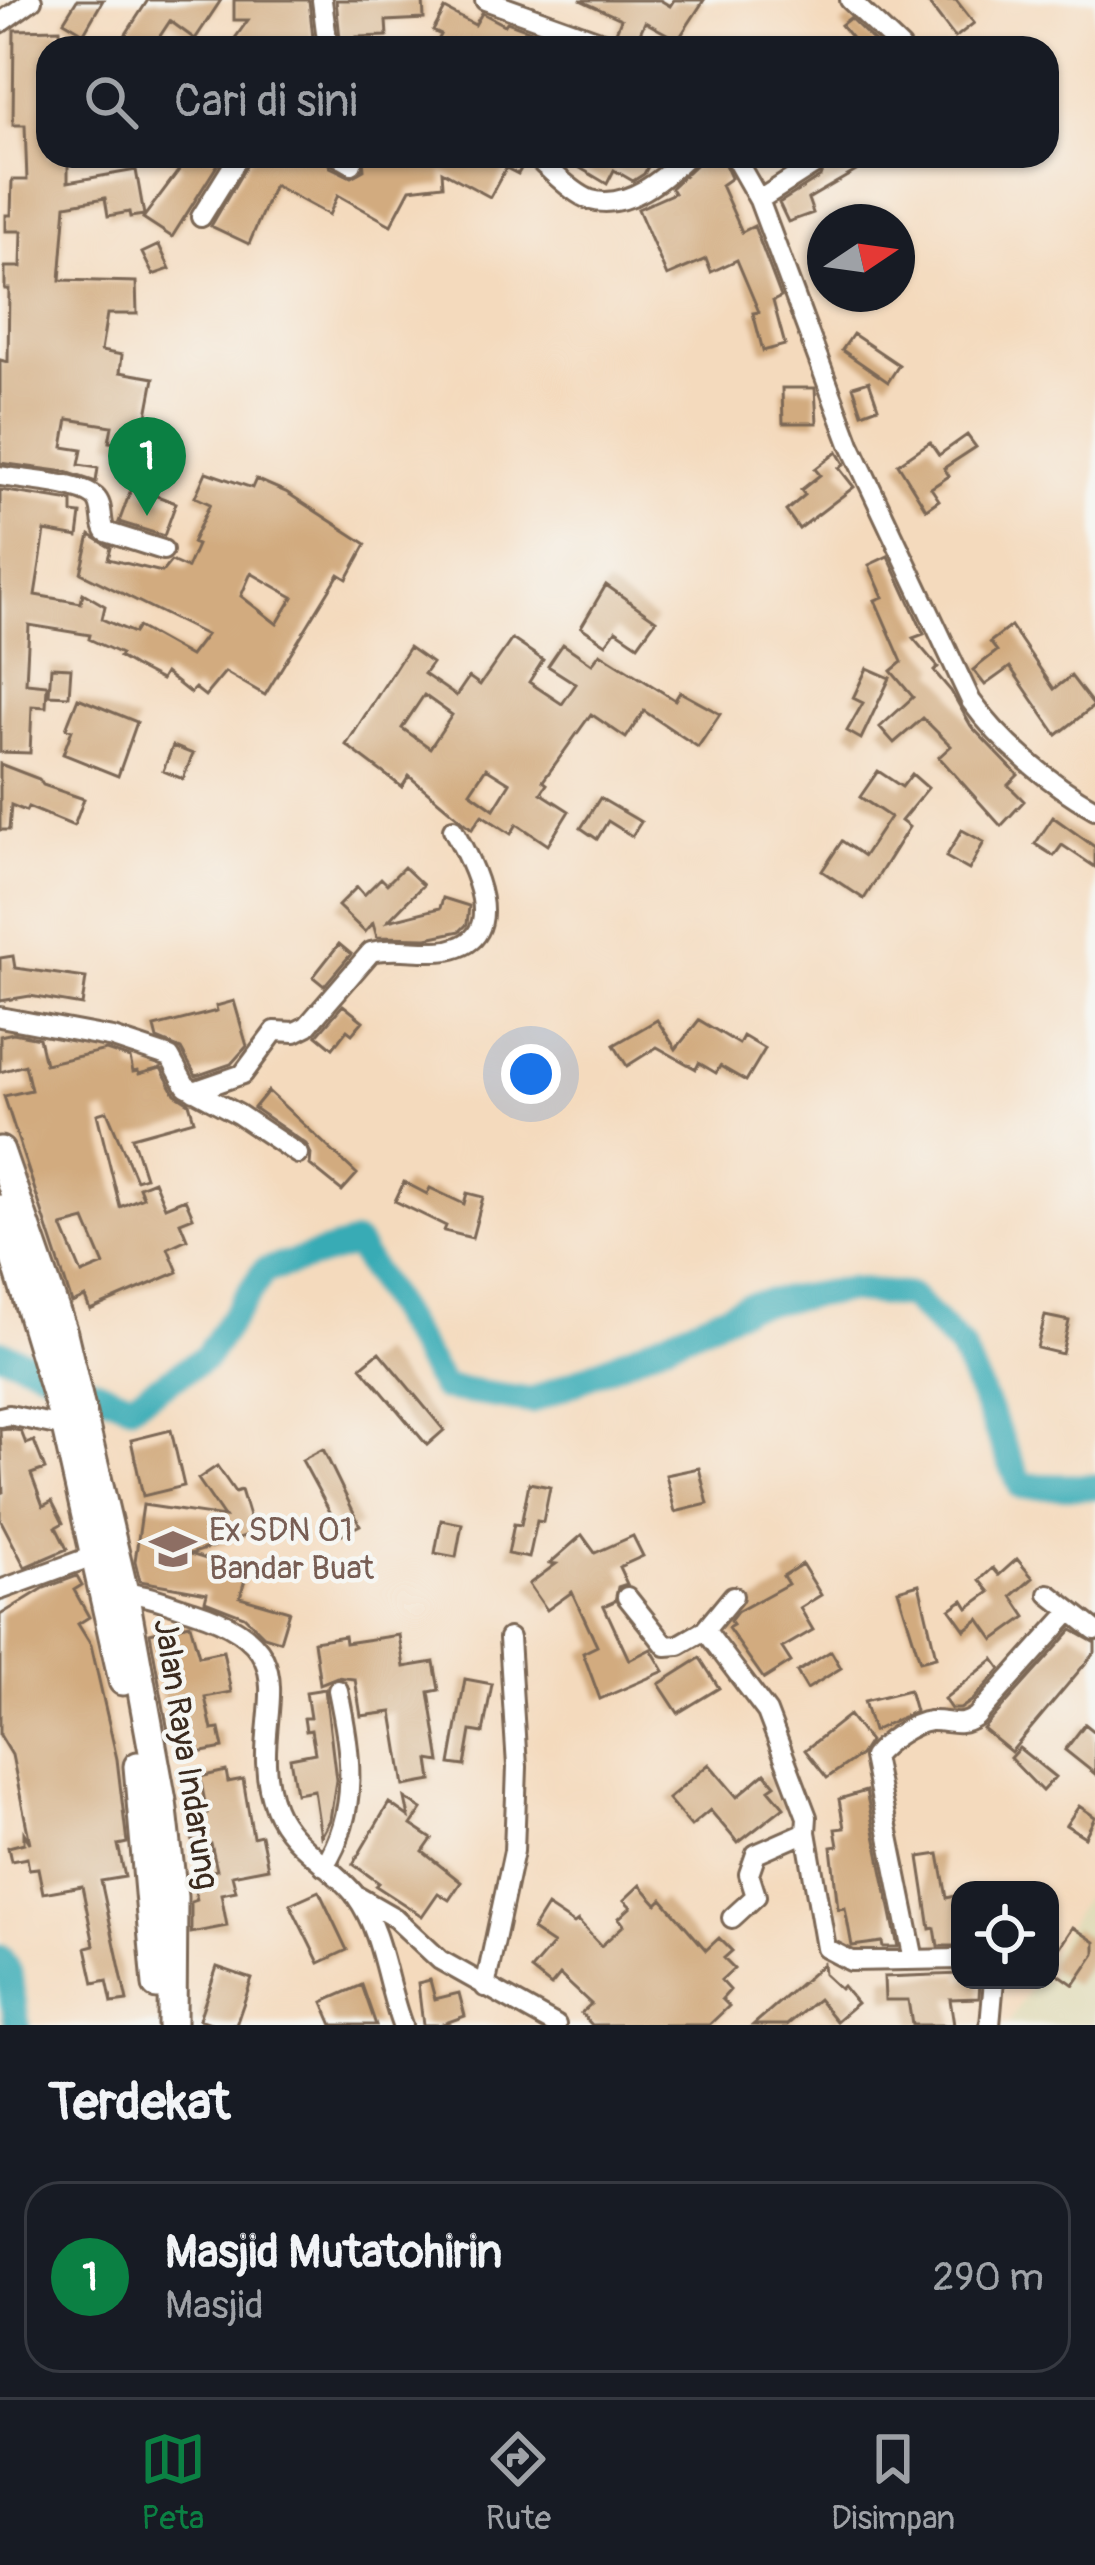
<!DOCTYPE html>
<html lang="id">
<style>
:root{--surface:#171b24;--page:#20242c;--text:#f1f3f6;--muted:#9ea1a6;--line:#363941;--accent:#0b8043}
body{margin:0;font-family:Pangolin,sans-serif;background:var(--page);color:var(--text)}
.controls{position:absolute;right:36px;bottom:36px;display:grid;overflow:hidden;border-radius:24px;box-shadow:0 3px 9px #0004}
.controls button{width:108px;height:108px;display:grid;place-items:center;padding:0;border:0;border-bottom:3px solid var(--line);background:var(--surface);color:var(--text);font:60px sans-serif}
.compass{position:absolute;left:807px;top:204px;width:108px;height:108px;border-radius:50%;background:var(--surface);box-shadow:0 3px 9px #0004;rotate:77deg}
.you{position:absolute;left:531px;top:1074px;width:42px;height:42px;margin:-30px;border:9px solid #fff;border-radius:50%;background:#1a73e8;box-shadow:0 0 0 18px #1a73e833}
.badge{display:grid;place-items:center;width:78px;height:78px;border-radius:50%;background:var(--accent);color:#fff;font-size:39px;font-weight:700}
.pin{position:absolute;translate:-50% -99px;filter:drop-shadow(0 3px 6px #0008)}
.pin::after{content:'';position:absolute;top:63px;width:42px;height:36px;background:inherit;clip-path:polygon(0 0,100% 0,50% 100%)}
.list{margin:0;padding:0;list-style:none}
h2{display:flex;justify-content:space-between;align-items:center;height:156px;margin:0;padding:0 48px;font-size:51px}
h2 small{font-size:39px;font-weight:400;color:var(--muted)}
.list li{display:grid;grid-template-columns:78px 1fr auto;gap:36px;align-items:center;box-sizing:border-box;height:192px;margin:0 24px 24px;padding:0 24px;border:3px solid var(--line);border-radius:36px}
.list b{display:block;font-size:45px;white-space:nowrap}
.list p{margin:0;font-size:39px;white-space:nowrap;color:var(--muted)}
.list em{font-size:39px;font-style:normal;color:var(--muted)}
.icon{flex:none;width:66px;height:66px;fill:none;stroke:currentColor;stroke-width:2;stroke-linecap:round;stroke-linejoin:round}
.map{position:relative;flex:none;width:1095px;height:2025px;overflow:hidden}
.search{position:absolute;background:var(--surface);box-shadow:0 3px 9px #0004;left:36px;right:36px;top:36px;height:132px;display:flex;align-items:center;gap:30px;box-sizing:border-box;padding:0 42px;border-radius:36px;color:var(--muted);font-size:45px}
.sheet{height:372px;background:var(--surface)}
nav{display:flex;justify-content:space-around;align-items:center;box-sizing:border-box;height:168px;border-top:3px solid var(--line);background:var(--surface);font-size:33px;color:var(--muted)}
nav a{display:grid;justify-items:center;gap:6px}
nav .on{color:var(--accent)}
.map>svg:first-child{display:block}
.built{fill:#e1dcba}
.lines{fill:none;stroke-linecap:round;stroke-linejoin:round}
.river{stroke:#39abb5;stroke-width:27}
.building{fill:#d2ab7f;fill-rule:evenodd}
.minor-casing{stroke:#7c6856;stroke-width:24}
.highway-casing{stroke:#7c6856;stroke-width:33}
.minor{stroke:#fff;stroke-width:18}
.highway{stroke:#fff;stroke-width:27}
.labels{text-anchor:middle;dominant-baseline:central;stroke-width:9;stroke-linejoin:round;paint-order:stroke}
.education-label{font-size:33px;fill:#785e54;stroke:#f6f6f2;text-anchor:start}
.street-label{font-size:33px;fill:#3b2a1e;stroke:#f6f6f2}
</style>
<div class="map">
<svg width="1095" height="2025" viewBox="0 0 1095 2025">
<rect width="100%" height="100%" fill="#f6f6f2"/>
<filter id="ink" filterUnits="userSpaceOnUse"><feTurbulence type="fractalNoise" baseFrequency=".00833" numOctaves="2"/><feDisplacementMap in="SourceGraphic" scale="24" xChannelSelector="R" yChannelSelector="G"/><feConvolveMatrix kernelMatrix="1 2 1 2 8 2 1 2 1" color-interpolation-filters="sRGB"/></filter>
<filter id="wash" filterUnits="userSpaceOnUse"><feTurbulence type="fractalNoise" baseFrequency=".004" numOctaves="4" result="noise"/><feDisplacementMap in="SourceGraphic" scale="48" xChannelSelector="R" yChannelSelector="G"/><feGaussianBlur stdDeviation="2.7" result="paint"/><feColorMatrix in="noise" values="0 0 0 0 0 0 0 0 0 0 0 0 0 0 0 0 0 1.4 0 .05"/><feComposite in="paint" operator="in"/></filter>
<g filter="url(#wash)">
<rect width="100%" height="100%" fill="#f4dabd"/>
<!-- built -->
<path class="built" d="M1095,1881V2025H1008L1035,1980H1050V1955Z"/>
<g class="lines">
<!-- river -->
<path class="river" d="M0,1352L131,1404L205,1358L264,1271L356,1244L443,1388L532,1401L748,1305L847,1290L910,1296L961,1348L1021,1486L1095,1487
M0,1958L9,1972L17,2025"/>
</g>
<g id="blocks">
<!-- building -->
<path class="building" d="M77,0H103L84,33L64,21Z
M148,0H221L195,39L170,21L152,48H117Z
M234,0H309L314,48H228L248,20H234Z
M336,0H423L424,19L386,21L387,36L357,37L358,48H341Z
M580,0H660L670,6L674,0H704L678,40L645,22L634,46L616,32L621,19Z
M926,0H956L974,23L955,38Z
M445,9L475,25L482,13L505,25L507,22L542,35L535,48H434L441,35L433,31Z
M850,18L881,48H860L841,25Z
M60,29L61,48H48V71H44L48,157H68V182L136,170L144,215L130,217L129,212L108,216L105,198L66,205L60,280L136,282L137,314H107L101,351L122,355L120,372L154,378L141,447L109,442L112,426L68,419L63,447L82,450L79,465L98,468L96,482L66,472L0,463V360L8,362L9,289H5V267H21L22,231H6V215H11L12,180H27L25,125H13L14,30Z
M168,156H223L172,237L143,218L182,166Z
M252,156H325L330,167L351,177L364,170L363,156H528L518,174L506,168L490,197L442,171L443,185L410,189L391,225L338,195L329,215L274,185L249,244L211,226Z
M560,156H641L651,161L644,174L633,181L614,170L607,184Z
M705,156H721L731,178L721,185L742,232L754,226L781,297L773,301L785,345L763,351L753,313L759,312L737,260L711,272L706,259L667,276L638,209L674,193L671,188Z
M833,156H846L856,171L808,199L813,213L788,222L779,203L820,177L826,160Z
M159,245L170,269L153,275L142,253Z
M853,334L899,365L888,382L842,350Z
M869,381L878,407L862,413L853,386Z
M782,388H815L817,423H783Z
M967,435L976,447L944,468L949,476L931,488L939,500L926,509L898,464L930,442L939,455Z
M837,452L844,464L839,468L854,487L799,529L786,511L805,495L801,490L820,475L815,469Z
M206,472L252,488L256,479L286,492L366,544L347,579L339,574L265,695L225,672L205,696L195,688L190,693L165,673L161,680L134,666L119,657L121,654L89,639L90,635L29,625L26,683L47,685L46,707L32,706L30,753L0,752V490L72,501V513L81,514L78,537L45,531L35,595L81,603L83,593L105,606L102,619L134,633L138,627L190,656L206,635L81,573L90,535L111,548L108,559L162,572L171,561L187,568L197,545L192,543L210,504L195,497ZM251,573L293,597L277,624L241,596Z
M132,487L176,503L164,536L119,522Z
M888,556L924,634L913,638L938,667L934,671L951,691L971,726L1018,775L1008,785L1024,801L1001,826L939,757L951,746L923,718L894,743L880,727L913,697L891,671L902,662L875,600L883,597L869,565Z
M606,585L656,620L638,645L616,630L606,644L581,627Z
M1011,626L1054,689L1071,676L1094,706L1057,735L1010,667L985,685L973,670L997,651L990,642Z
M512,639L543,660L529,682L562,704L576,684L548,666L563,644L592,664L600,653L675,700L680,692L720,714L698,747L644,711L626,738L591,714L543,781L547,784L541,793L569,811L548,845L517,824L511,834L482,815L472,829L409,776L402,787L346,745L409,647L432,663L424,674L456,696L469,677L480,685ZM424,695L452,715L430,748L402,728ZM486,768L510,783L494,809L470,792Z
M51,667L71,668L69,696L49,695Z
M867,668L890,678L861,739L847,731L863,703L853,698Z
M78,698L137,722L118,776L63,754L72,730L66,728Z
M173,746L193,754L183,779L163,771Z
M0,764L39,779L43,785L84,799L74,826L28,807L26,811L11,805L9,830H0Z
M878,771L902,787L912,774L928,788L901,821L909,827L864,899L822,871L842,841L864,856L890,817L860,797Z
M600,798L641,822L632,836L608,821L597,839L581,828Z
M1053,817L1095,847V867L1062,845L1054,856L1035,844Z
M962,830L984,842L969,870L946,857Z
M404,867L423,885L388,921L440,908L443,898L469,906L467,924L460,931L427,938L377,937L373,923L365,932L338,906L357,887L364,895L381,878L387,884Z
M339,944L351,954L324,986L313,977Z
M13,956L15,968L86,978L82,1005L30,996L0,1001V958Z
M234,1001L247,1046L231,1064L196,1076L181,1049L157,1039L154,1027L217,1011L216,1006Z
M343,1005L363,1021L352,1034L347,1030L333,1048L317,1035Z
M657,1020L676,1049L699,1020L739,1044L743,1036L765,1049L746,1081L720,1066L716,1073L699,1063L696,1069L657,1047L627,1066L614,1045Z
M13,1033L39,1038L45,1064L106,1050L130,1058L133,1072L138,1071L139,1074L161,1068L175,1094L189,1103L194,1120L132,1137L145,1177L136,1180L107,1111L97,1114L120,1207L143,1197L139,1187L154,1181L165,1207L185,1199L193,1217L180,1222L187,1239L168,1248L178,1272L90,1310L85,1297L72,1303L4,1096L31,1090L25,1065L0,1072V1036ZM85,1220L104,1265L82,1274L62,1226Z
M268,1091L357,1174L342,1191L310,1165L311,1154L306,1144L254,1108Z
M404,1182L427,1194L430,1188L464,1204L467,1193L483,1197L472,1238L444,1231L446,1226L395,1201Z
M1045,1316L1069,1321L1062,1354L1037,1348Z
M379,1352L444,1430L427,1445L361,1367Z
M9,1429L21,1431L26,1444L34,1441L45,1469L31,1474L43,1506L52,1501L63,1523L56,1527L67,1549L25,1567L0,1519V1493L3,1492L0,1430Z
M171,1430L184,1486L143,1496L131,1440Z
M323,1449L360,1525L342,1534L302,1460Z
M217,1466L235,1492L241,1490L254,1533L190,1554L247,1572L240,1597L289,1611L280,1641L264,1636L244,1616L205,1601L207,1593L140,1581L135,1561L143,1505L224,1517L198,1479Z
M699,1468L708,1504L675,1512L666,1475Z
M529,1483L550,1487L543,1522L537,1521L529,1558L508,1554L514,1524L521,1525Z
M441,1520L462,1524L456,1557L435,1553Z
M582,1535L595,1553L633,1536L643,1556L619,1567L627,1584L618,1587L615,1601L604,1606L629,1660L651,1649L664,1671L600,1699L583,1653L597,1646L572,1592L547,1610L529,1584L556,1564L550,1563Z
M1017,1559L1033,1578L1012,1596L1026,1617L994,1640L979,1619L965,1630L950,1609L963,1600L968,1608L990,1592L980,1580L993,1568L999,1575Z
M802,1564L821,1595L800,1608L813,1630L782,1648L791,1662L764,1679L728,1628L733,1625L730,1621L737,1612L788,1584L783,1576Z
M77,1576L82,1585L74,1590L89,1617L78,1624L91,1645L117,1759L127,1843L118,1845L125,1877L101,1881L127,2001L112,2003L107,1980L94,1983L86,1947L94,1945L82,1886L43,1893L38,1868L29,1869L27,1858L11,1861L8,1847L24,1843V1833L30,1843L12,1755L0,1735V1615L44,1588Z
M919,1584L936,1657L920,1661L898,1590Z
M190,1624L199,1656L223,1651L231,1692L205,1697L212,1730L219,1729L223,1748L181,1756L175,1730L168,1731L150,1633Z
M1072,1630L1095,1643V1652L1011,1752L983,1729Z
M399,1635L404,1667L434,1662L439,1690L429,1692L440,1762L429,1760L432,1781L404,1786L392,1712L361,1716L355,1679L337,1677L320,1684L314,1641L344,1636L345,1643Z
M831,1651L841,1668L807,1689L797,1672Z
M700,1658L719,1688L678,1713L659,1684Z
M994,1659L1001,1669L973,1700L960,1709H951L944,1699Z
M465,1679L492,1684L483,1733L471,1731L465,1766L450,1764Z
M325,1689L336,1780L330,1820L321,1837L314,1790L296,1793L290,1758L315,1753L311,1730L306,1731L304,1718H310L306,1692Z
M909,1690L915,1711L873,1731L864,1701Z
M849,1715L869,1741L860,1755L827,1778L805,1750Z
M1085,1724L1095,1732V1774L1065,1750Z
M1019,1748L1055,1777L1042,1791L1010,1758Z
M709,1764L737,1797L765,1773L775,1785L769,1789L784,1807L738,1843L710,1810L691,1826L668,1799Z
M226,1771L228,1782L243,1779L253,1837L261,1835L268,1868L232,1875L236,1891L221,1894L227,1926L191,1933V1902L197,1900L192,1876L217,1870L211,1844L194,1847L188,1817L207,1813L200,1777Z
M866,1791L898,1947H883L882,1942L852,1946L845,1908L838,1909L831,1847L838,1846L835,1829L844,1828L839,1799Z
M405,1798L422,1809L411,1825L432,1839L423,1852L461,1882L449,1900L438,1893L422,1916L376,1886L379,1883L353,1864L389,1803L409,1817Z
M1079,1806L1095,1817L1085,1837L1066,1825Z
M939,1854L947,1898L960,1895V1946H938L935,1928L930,1929L919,1857Z
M640,1885L657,1904L662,1899L706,1950L719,1938L732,1951L724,1958L734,1968L721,1980L730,1990L722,1999L729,2006L709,2025H592L581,2013L591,2004L560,1975L551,1986L531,1970L553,1944L532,1930L547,1906L574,1924L578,1921L601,1946L624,1925L619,1918L631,1907L624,1900Z
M319,1891L347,1950L319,1963L290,1904Z
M1073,1927L1095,1942V1954L1074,1985L1050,1968V1962Z
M823,1964L824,1974L840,1989L843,1986L857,2003L836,2021L818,1999L787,2025H753Z
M217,1967L252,1979L236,2025H216L199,2019Z
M960,1974V1980H980L979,1998L950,1999L954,2025H912L908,2000H885L884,1977Z
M430,1980L435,1999L459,1993L465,2016L440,2025H423L418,1983Z
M362,1985L376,2025H333L323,2002Z"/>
</g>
</g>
<g filter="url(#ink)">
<use href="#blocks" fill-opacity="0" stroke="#7c6856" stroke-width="3"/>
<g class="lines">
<!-- minor casing -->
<g class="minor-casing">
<path id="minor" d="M322,0L328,48
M485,0L619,48
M850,0L901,48
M0,23L32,0
M338,156L352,164
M734,156L759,200L850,444L971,701C1001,743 1050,784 1095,809
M543,164C556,175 575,195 591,200C628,210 663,179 687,156
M759,200L812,166L813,156
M201,217L239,156
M0,476C23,480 78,483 95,497C105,506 99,522 106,532L163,550
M0,1017L113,1038L170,1057L186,1086L238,1114L298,1154
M194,1091L243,1074L275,1031L295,1032L307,1026L371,952C396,946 423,954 448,950C513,938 471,862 453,829
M0,1417L9,1415L66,1427
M0,1590L96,1555
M114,1592C143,1592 167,1603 194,1611C323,1652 241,1721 275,1808C290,1846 332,1865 356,1896C383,1933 386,1983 402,2025
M1049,1594L1095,1630
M627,1597L666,1646L679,1645L705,1630L767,1712L807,1817L806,1832L826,1948L851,1961L960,1959
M705,1630L733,1596
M324,1866C360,1810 351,1753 338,1690
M355,1895L395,1918L440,1960L556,2025
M732,1918L756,1896L749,1874L756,1854L806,1832
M914,1960L873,1757C884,1743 911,1723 930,1721C949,1720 958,1729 976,1717L1070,1612
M485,1987L514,1851L517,1767L509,1638
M990,2025L994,1980"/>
</g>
<!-- highway casing -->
<g class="highway-casing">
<path id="highway" d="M0,1151L63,1333L124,1592L162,1801L173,1897L172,2025
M0,1209L66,1427L123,1681
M138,1766L157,1985"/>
</g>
<!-- minor -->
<use href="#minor" class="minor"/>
<!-- highway -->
<use href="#highway" class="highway"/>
</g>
</g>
<!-- icons -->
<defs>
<g id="school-bare" transform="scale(3.6)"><path d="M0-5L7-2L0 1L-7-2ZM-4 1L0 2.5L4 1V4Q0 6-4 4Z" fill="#8d6e63" stroke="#f6f6f2" stroke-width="2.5" paint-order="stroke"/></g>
</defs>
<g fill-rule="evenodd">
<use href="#school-bare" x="173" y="1549"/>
</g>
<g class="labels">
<!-- education labels -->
<g class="education-label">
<text x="209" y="1530">Ex SDN 01<tspan x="209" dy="38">Bandar Buat</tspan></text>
</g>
<!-- street labels -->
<g class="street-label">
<text transform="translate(186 1754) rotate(81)">Jalan Raya Indarung</text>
</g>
</g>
</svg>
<div class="controls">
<button><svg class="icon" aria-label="locate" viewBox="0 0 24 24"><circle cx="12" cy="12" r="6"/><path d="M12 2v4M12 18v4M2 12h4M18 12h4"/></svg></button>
</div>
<svg class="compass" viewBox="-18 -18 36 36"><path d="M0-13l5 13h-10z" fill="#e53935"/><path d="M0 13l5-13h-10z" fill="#9ea1a6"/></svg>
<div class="you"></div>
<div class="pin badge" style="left:147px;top:516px">1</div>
<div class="search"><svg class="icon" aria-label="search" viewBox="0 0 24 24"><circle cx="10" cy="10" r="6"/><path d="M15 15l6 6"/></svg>Cari di sini</div>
</div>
<section class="sheet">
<h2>Terdekat<small></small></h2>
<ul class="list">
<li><span class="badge">1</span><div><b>Masjid Mutatohirin</b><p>Masjid</p></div><em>290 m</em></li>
</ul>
</section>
<nav>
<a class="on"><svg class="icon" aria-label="map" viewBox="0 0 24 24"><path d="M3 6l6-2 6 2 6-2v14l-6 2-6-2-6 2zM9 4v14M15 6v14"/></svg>Peta</a>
<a><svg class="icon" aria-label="directions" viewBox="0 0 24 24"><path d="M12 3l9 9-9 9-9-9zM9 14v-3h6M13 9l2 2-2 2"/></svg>Rute</a>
<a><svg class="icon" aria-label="saved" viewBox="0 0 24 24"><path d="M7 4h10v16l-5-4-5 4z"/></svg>Disimpan</a>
</nav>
